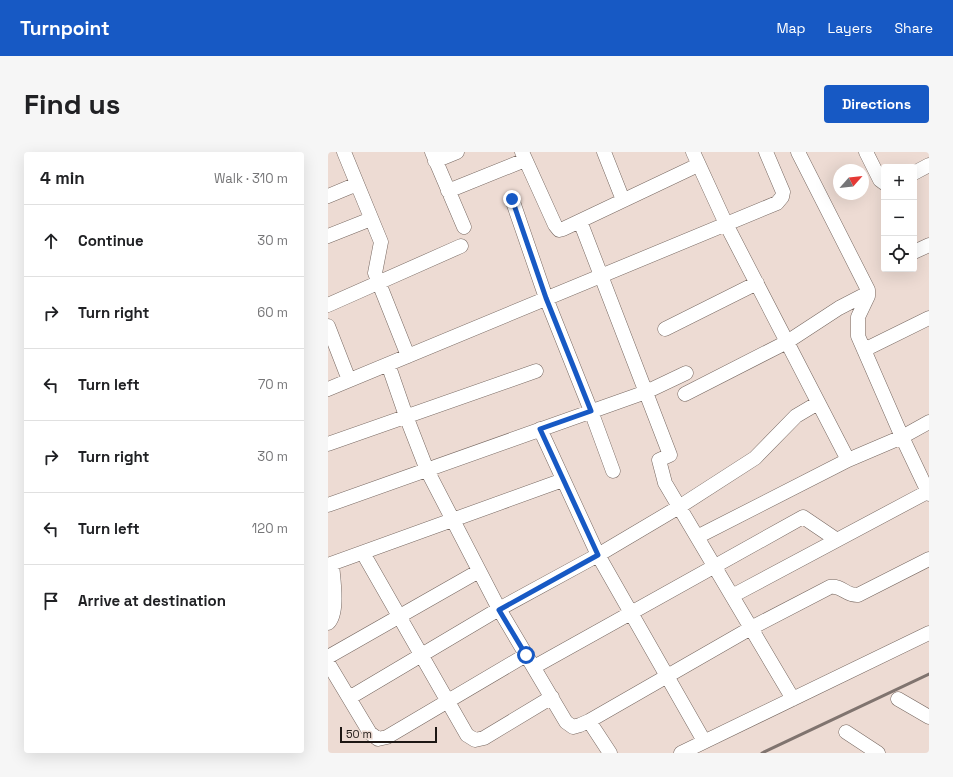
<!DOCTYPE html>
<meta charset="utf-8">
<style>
:root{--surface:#fff;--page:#f6f6f6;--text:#202124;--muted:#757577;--line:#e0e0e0;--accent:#1759c4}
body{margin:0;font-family:"Space Grotesk",sans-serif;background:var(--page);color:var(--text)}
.controls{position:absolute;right:12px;top:12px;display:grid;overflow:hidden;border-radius:4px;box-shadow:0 4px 16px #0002}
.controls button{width:36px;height:36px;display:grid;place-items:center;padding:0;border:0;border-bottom:1px solid var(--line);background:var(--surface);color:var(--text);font:20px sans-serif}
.compass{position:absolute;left:505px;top:12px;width:36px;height:36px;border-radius:50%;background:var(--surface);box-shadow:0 4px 16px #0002;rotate:63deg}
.scale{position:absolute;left:12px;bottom:10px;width:97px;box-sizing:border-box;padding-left:4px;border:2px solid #1d1714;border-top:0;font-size:11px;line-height:14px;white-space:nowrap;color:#1d1714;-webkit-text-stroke:3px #eddbd3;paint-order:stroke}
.stop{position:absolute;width:12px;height:12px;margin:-9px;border:3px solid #1759c4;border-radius:50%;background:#fff}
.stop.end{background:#1759c4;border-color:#fff;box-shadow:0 1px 4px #0008}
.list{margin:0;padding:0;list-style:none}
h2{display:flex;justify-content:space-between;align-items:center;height:52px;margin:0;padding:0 16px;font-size:17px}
h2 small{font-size:13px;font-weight:400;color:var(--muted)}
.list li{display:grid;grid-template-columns:26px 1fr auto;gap:12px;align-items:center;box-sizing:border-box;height:72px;padding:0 16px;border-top:1px solid var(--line)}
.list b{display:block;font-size:15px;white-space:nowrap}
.list em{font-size:13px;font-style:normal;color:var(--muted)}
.icon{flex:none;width:22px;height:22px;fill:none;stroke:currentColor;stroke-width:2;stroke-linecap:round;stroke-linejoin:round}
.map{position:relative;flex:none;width:601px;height:601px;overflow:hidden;border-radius:4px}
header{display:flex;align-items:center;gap:24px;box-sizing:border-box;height:56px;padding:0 20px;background:var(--accent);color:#fff}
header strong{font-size:19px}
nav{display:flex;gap:22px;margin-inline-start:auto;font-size:14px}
.intro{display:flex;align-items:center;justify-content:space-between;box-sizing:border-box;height:96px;padding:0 24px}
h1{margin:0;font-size:28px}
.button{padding:10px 18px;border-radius:4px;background:var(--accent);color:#fff;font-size:14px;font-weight:700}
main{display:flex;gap:24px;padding:0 24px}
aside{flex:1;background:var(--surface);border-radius:4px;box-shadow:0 4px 16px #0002}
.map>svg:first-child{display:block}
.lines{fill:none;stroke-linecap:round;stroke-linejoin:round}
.street-casing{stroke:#776861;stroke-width:15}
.street{stroke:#fff;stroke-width:14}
.rail{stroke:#80746f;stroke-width:3}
.route{stroke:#1759c4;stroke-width:5}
</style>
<header>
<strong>Turnpoint</strong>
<nav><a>Map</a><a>Layers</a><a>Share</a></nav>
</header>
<div class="intro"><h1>Find us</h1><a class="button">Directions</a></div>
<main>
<aside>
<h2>4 min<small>Walk · 310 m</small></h2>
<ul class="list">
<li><svg class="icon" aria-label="ahead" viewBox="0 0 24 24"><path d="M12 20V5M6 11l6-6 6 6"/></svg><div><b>Continue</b></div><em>30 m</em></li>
<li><svg class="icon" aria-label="right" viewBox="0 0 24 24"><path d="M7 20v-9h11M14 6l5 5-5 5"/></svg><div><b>Turn right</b></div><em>60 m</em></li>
<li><svg class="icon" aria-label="left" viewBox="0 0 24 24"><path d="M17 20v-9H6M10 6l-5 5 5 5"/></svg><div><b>Turn left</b></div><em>70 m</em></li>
<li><svg class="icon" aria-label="right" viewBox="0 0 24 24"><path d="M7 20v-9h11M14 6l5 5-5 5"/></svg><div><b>Turn right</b></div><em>30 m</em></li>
<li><svg class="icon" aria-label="left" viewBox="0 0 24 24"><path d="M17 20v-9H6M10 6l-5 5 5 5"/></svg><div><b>Turn left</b></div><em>120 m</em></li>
<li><svg class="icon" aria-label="arrive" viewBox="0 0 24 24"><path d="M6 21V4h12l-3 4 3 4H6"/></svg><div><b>Arrive at destination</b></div></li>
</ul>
</aside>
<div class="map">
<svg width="601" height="601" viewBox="0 0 601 601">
<rect width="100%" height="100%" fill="#eddbd3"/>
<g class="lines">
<!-- street casing -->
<g class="street-casing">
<path id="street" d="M16,0L53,90L47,121L80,204
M104,0L136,75
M194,0L227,73L231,78L235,77L370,13
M276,0L295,48
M365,0L398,72L520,308
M470,0L540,138V144L530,165V184L574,285L601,342
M538,0L552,28L556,31
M107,9L129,0
M586,21L601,13
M120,39L197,8
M0,44L29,32
M184,47L218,146L263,259L285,319
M252,69L342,303L331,308L337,331L465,547
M0,84L43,67
M586,100L601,93
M0,153L133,94
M0,174L21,228
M337,177L429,131
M536,198L601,166
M60,212L78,264L99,318L171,457L238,570L245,575L252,573L261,569L423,476L502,435C514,433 518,444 530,443L601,407
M0,237L449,51L454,45L455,40L438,0
M357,242L459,190L511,156L540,141
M212,277L270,403L376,589
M0,292L208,219
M0,353L318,240L358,221
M369,385L520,308L574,285L601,270
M35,401L139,583L147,588L156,586L224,545
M0,413L235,328
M404,444L601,339
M0,471C11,461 5,426 4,412
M0,505L151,419
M0,511L42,581L50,587L59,585L198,503
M206,515L475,365L509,388
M21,546L171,457L270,403L351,355L427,306L468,264L490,251
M570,547L601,565
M261,569L282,601
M518,580L550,601
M353,601L601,481"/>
</g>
<!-- street -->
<use href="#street" class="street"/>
<!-- rail -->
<path class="rail" d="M434,601L601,522"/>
</g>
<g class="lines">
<!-- route -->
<path class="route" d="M184,47L218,146L263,259L212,277L270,403L171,458L198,503"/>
</g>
</svg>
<div class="controls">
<button>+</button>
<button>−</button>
<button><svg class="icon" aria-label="locate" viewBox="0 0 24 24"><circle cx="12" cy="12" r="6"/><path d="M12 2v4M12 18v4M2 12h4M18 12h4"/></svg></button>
</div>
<svg class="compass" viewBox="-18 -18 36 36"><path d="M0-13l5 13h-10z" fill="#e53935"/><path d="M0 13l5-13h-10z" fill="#757577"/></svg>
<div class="scale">50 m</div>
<div class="stop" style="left:198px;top:503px"></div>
<div class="stop end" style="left:184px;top:47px"></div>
</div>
</main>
